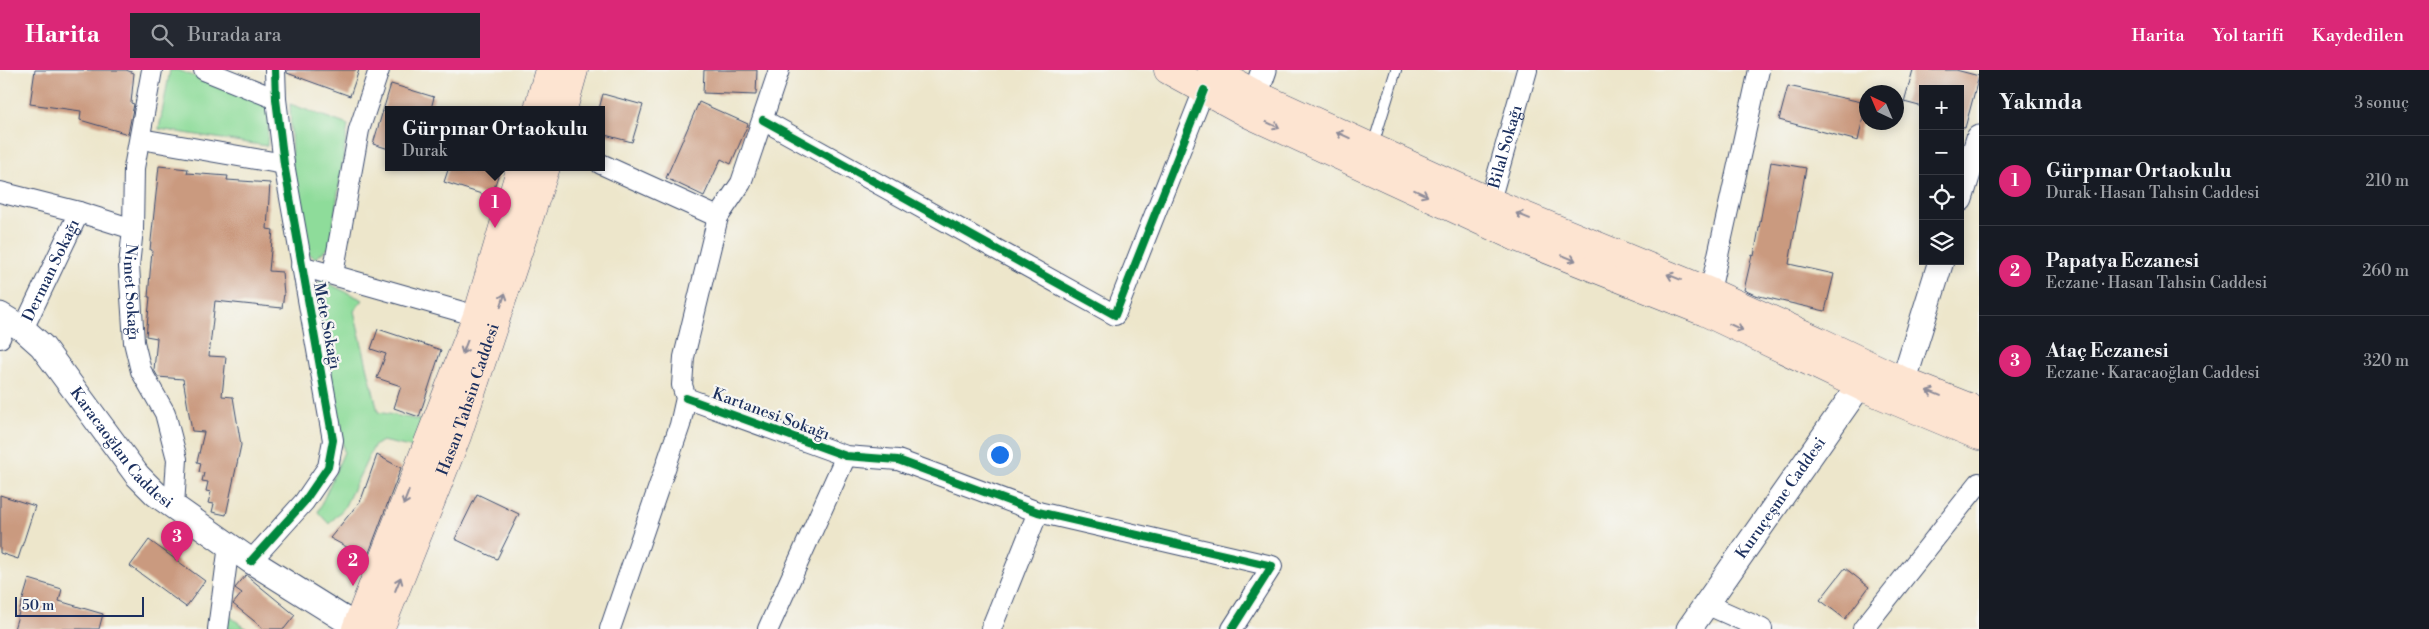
<!DOCTYPE html>
<html lang="tr">
<meta charset="utf-8">
<style>
:root{--surface:#171b24;--page:#242831;--text:#f1f3f6;--muted:#9ea1a6;--line:#363941;--accent:#db2777}
body{margin:0;font-family:"Libre Bodoni",serif;background:var(--page);color:var(--text)}
.controls{position:absolute;right:15px;top:15px;display:grid;overflow:hidden;border-radius:0px;box-shadow:0 2px 12px #0003}
.controls button{width:45px;height:45px;display:grid;place-items:center;padding:0;border:0;border-bottom:1px solid var(--line);background:var(--surface);color:var(--text);font:25px sans-serif}
.compass{position:absolute;left:1859px;top:15px;width:45px;height:45px;border-radius:50%;background:var(--surface);box-shadow:0 2px 12px #0003;rotate:316deg}
.scale{position:absolute;left:15px;bottom:12px;width:129px;box-sizing:border-box;padding-left:5px;border:2px solid #1b2f5e;border-top:0;font-size:14px;line-height:18px;white-space:nowrap;color:#1b2f5e;-webkit-text-stroke:4px #f6f6f2;paint-order:stroke}
.you{position:absolute;left:999px;top:384px;width:18px;height:18px;margin:-12px;border:4px solid #fff;border-radius:50%;background:#1a73e8;box-shadow:0 0 0 8px #1a73e833}
.badge{display:grid;place-items:center;width:32px;height:32px;border-radius:50%;background:var(--accent);color:#fff;font-size:16px;font-weight:700}
.pin{position:absolute;translate:-50% -41px;filter:drop-shadow(0 1px 2px #0008)}
.pin::after{content:'';position:absolute;top:26px;width:18px;height:15px;background:inherit;clip-path:polygon(0 0,100% 0,50% 100%)}
.popup{position:absolute;left:385px;top:36px;width:220px;height:65px;box-sizing:border-box;display:grid;place-content:center;border-radius:0px;background:var(--surface);filter:drop-shadow(0 1px 4px #0005);font-size:16px;white-space:nowrap;color:var(--muted)}
.popup b{font-size:19px;color:var(--text)}
.popup::after{content:'';position:absolute;left:50%;top:100%;margin-left:-10px;border:10px solid transparent;border-top-color:var(--surface)}
.list{margin:0;padding:0;list-style:none}
h2{display:flex;justify-content:space-between;align-items:center;height:65px;margin:0;padding:0 20px;font-size:21px}
h2 small{font-size:16px;font-weight:400;color:var(--muted)}
.list li{display:grid;grid-template-columns:32px 1fr auto;gap:15px;align-items:center;box-sizing:border-box;height:90px;padding:0 20px;border-top:1px solid var(--line)}
.list b{display:block;font-size:19px;white-space:nowrap}
.list p{margin:0;font-size:16px;white-space:nowrap;color:var(--muted)}
.list em{font-size:16px;font-style:normal;color:var(--muted)}
.icon{flex:none;width:28px;height:28px;fill:none;stroke:currentColor;stroke-width:2;stroke-linecap:round;stroke-linejoin:round}
.map{position:relative;flex:none;width:1979px;height:559px;overflow:hidden}
header{display:flex;align-items:center;gap:30px;box-sizing:border-box;height:70px;padding:0 25px;background:var(--accent);color:#fff}
header strong{font-size:24px}
nav{display:flex;gap:28px;margin-inline-start:auto;font-size:18px}
.search{width:350px;height:45px;background:var(--page);display:flex;align-items:center;gap:12px;box-sizing:border-box;padding:0 18px;border-radius:0px;color:var(--muted);font-size:19px}
main{display:flex}
aside{flex:1;background:var(--surface)}
.map>svg:first-child{display:block}
.green{fill:#8edc9a;stroke:#54867c}
.building{fill:#ca9a7f}
.lines{fill:none;stroke-linecap:round;stroke-linejoin:round}
.service-casing{stroke:#3a4a6e;stroke-width:12}
.minor-casing{stroke:#3a4a6e;stroke-width:22}
.tertiary-casing{stroke:#3a4a6e;stroke-width:27}
.secondary-casing{stroke:#3a4a6e;stroke-width:29}
.service{stroke:#fff;stroke-width:10}
.minor{stroke:#fff;stroke-width:20}
.tertiary{stroke:#fff;stroke-width:25}
.secondary{stroke:#fde4d1;stroke-width:28}
.cycleway-casing{stroke:#f6f6f2;stroke-width:11}
.cycleway{stroke:#00873e;stroke-width:8}
.oneway{stroke:#8c8a98}
.labels{text-anchor:middle;dominant-baseline:central;stroke-width:4.5;stroke-linejoin:round;paint-order:stroke}
.street-label{font-size:16px;fill:#1b2f5e;stroke:#f6f6f2}
</style>
<header>
<strong>Harita</strong>
<div class="search"><svg class="icon" aria-label="search" viewBox="0 0 24 24"><circle cx="10" cy="10" r="6"/><path d="M15 15l6 6"/></svg>Burada ara</div>
<nav><a>Harita</a><a>Yol tarifi</a><a>Kaydedilen</a></nav>
</header>
<main>
<div class="map">
<svg width="1979" height="559" viewBox="0 0 1979 559">
<rect width="100%" height="100%" fill="#f6f6f2"/>
<filter id="ink" filterUnits="userSpaceOnUse"><feTurbulence type="fractalNoise" baseFrequency=".02" numOctaves="2"/><feDisplacementMap in="SourceGraphic" scale="10" xChannelSelector="R" yChannelSelector="G"/><feConvolveMatrix kernelMatrix="1 2 1 2 8 2 1 2 1" color-interpolation-filters="sRGB"/></filter>
<filter id="wash" filterUnits="userSpaceOnUse"><feTurbulence type="fractalNoise" baseFrequency=".0096" numOctaves="4" result="noise"/><feDisplacementMap in="SourceGraphic" scale="20" xChannelSelector="R" yChannelSelector="G"/><feGaussianBlur stdDeviation="1.12" result="paint"/><feColorMatrix in="noise" values="0 0 0 0 0 0 0 0 0 0 0 0 0 0 0 0 0 1.4 0 .05"/><feComposite in="paint" operator="in"/></filter>
<g filter="url(#wash)">
<rect width="100%" height="100%" fill="#ede6cb"/>
<!-- green -->
<path class="green" d="M170,0H178L270,36L267,76L159,59Z
M290,34L348,55L330,177L315,188L309,184L292,94Z
M321,210L363,230L354,241L378,342L425,351L414,378L382,371L374,376L344,438L329,454L318,442L344,382L315,218Z
M224,542L247,559H222Z"/>
<g id="blocks">
<!-- building -->
<path class="building" d="M35,0H126L134,3L131,33L134,34L128,64L80,50L81,41L30,34Z
M287,0H359L350,26L287,3Z
M704,0H757L756,25L703,23Z
M1913,0H1956L1979,6L1965,58L1960,57V19H1923V37L1904,32Z
M391,14L434,27L431,39H389V79L373,74Z
M1788,16L1866,33L1858,71L1779,50Z
M603,24L643,35L632,72L601,64V39H599Z
M699,32L748,54L731,94L721,89L704,126L666,108Z
M1771,92L1806,98L1789,194L1834,204L1825,241L1755,225L1744,220L1752,185L1754,186Z
M159,96L188,99L187,103L228,106L227,110L270,113L267,159L273,160L269,201L282,202L284,224L282,238L215,231L209,286L226,287L222,326L233,327L241,375L226,445L212,442L214,434L208,433L211,422L206,421L208,412L202,411L204,403L199,402L201,393L197,392L204,362L192,361L183,309L158,307L154,300L157,268L146,266L150,227H148L152,180H150Z
M449,97H501L491,127L444,112Z
M378,259L441,280L419,347L394,338L401,316L377,308L386,284L371,279Z
M377,385L401,398L367,488L330,468L361,430Z
M477,424L519,444L497,489L455,469Z
M0,425L35,436L18,489L0,483Z
M149,470L205,511L186,537L130,496Z
M1845,498L1869,517L1845,549L1820,530Z
M246,505L295,545L284,559H264L233,534L242,523L235,518Z
M29,509L62,519L59,531L103,544L99,559H14Z"/>
</g>
</g>
<g filter="url(#ink)">
<use href="#blocks" fill-opacity="0" stroke="#3a4a6e" stroke-width="1"/>
<g class="lines">
<!-- service casing -->
<g class="service-casing">
<path id="service" d="M1373,75L1396,0"/>
</g>
<!-- minor casing -->
<g class="minor-casing">
<g id="minor">
<path id="s1" d="M152,0L134,98L133,159L129,196L134,272L141,301L165,343L177,389L174,436"/>
<path d="M204,0L276,29"/>
<path d="M763,50L1115,245L1204,20"/>
<path d="M141,69L284,94"/>
<path d="M601,94L718,147"/>
<path d="M0,122L79,142L133,159"/>
<path id="s2" d="M1486,145L1527,0"/>
<path d="M301,196L477,246"/>
<path d="M333,204L359,60L379,0"/>
<path d="M1707,235L1759,0"/>
<path id="s3" d="M23,259L79,142"/>
<path d="M0,268L7,248"/>
<path d="M686,328L846,386L898,390L1038,442L1272,496L1232,559"/>
<path d="M251,491L304,432L328,397L333,370L284,94L276,29L275,0"/>
<path d="M1706,534L1762,559"/>
<path d="M218,559L229,475"/>
<path d="M610,559L680,355L686,328L682,315L684,287L718,147L741,113L779,0"/>
<path d="M768,559L846,386"/>
<path d="M991,559L1038,442"/>
<path d="M1863,559L1979,413"/>
</g>
</g>
<!-- tertiary casing -->
<g class="tertiary-casing">
<g id="tertiary">
<path d="M1249,43L1264,0"/>
<path d="M1960,129L1979,68"/>
<path id="s4" d="M0,245L23,259L42,276L137,405L156,424L251,491L360,559"/>
<path d="M1898,329L1941,191"/>
<path id="s5" d="M1689,559L1871,299"/>
</g>
</g>
<!-- secondary casing -->
<g class="secondary-casing">
<g id="secondary">
<path d="M1168,0L1249,44L1516,167L1705,242L1867,319L1979,366"/>
<path d="M1212,0L1255,24L1491,132L1710,222L1819,271L1905,312L1979,341"/>
<path d="M538,39L549,0"/>
<path d="M563,39L574,0"/>
<path d="M356,559L477,246L521,97"/>
<path id="s6" d="M380,559L457,366L546,97"/>
</g>
</g>
<!-- service -->
<use href="#service" class="service"/>
<!-- minor -->
<use href="#minor" class="minor"/>
<!-- tertiary -->
<use href="#tertiary" class="tertiary"/>
<!-- secondary -->
<use href="#secondary" class="secondary"/>
<!-- cycleway casing -->
<g class="cycleway-casing">
<path id="cycleway" d="M763,50L1115,245L1204,20
M686,328L846,386L898,390L1038,442L1272,496L1232,559
M251,491L304,432L328,397L333,370L284,94L276,29L275,0"/>
</g>
<!-- cycleway -->
<use href="#cycleway" class="cycleway"/>
</g>
<!-- one-way arrows -->
<defs><path id="oneway-shaft" d="M-6 0H5M1.5-3L5.5 0L1.5 3" fill="none" stroke-width="1.6" stroke-linecap="round" stroke-linejoin="round" transform="scale(1.25)"/></defs>
<g class="oneway">
<use href="#oneway-shaft" transform="translate(1273 55) rotate(25)"/>
<use href="#oneway-shaft" transform="translate(1343 65) rotate(-155)"/>
<use href="#oneway-shaft" transform="translate(1421 123) rotate(25)"/>
<use href="#oneway-shaft" transform="translate(1523 146) rotate(-158)"/>
<use href="#oneway-shaft" transform="translate(1569 188) rotate(22)"/>
<use href="#oneway-shaft" transform="translate(1674 207) rotate(-158)"/>
<use href="#oneway-shaft" transform="translate(503 230) rotate(-72)"/>
<use href="#oneway-shaft" transform="translate(1736 257) rotate(25)"/>
<use href="#oneway-shaft" transform="translate(465 277) rotate(111)"/>
<use href="#oneway-shaft" transform="translate(1934 323) rotate(-158)"/>
<use href="#oneway-shaft" transform="translate(406 428) rotate(111)"/>
<use href="#oneway-shaft" transform="translate(398 514) rotate(-68)"/>
</g>
</g>
<g class="labels">
<!-- street labels -->
<g class="street-label">
<text stroke="none"><textPath href="#s2" startOffset="71">Bilal Sokağı</textPath></text>
<text stroke="none"><textPath href="#s3" startOffset="65">Derman Sokağı</textPath></text>
<text stroke="none"><textPath href="#s1" startOffset="224">Nimet Sokağı</textPath></text>
<text transform="translate(327 256) rotate(79)">Mete Sokağı</text>
<text stroke="none"><textPath href="#s6" startOffset="246">Hasan Tahsin Caddesi</textPath></text>
<text transform="translate(771 344) rotate(20)">Kartanesi Sokağı</text>
<text stroke="none"><textPath href="#s4" startOffset="182">Karacaoğlan Caddesi</textPath></text>
<text stroke="none"><textPath href="#s5" startOffset="160">Kuruçeşme Caddesi</textPath></text>
</g>
</g>
</svg>
<div class="controls">
<button>+</button>
<button>−</button>
<button><svg class="icon" aria-label="locate" viewBox="0 0 24 24"><circle cx="12" cy="12" r="6"/><path d="M12 2v4M12 18v4M2 12h4M18 12h4"/></svg></button>
<button><svg class="icon" aria-label="layers" viewBox="0 0 24 24"><path d="M12 4l9 5-9 5-9-5zM3 14l9 5 9-5"/></svg></button>
</div>
<svg class="compass" viewBox="-18 -18 36 36"><path d="M0-13l5 13h-10z" fill="#e53935"/><path d="M0 13l5-13h-10z" fill="#9ea1a6"/></svg>
<div class="scale">50 m</div>
<div class="you"></div>
<div class="pin badge" style="left:495px;top:158px">1</div>
<div class="popup"><b>Gürpınar Ortaokulu</b>Durak</div>
<div class="pin badge" style="left:353px;top:516px">2</div>
<div class="pin badge" style="left:177px;top:492px">3</div>
</div>
<aside>
<h2>Yakında<small>3 sonuç</small></h2>
<ul class="list">
<li><span class="badge">1</span><div><b>Gürpınar Ortaokulu</b><p>Durak · Hasan Tahsin Caddesi</p></div><em>210 m</em></li>
<li><span class="badge">2</span><div><b>Papatya Eczanesi</b><p>Eczane · Hasan Tahsin Caddesi</p></div><em>260 m</em></li>
<li><span class="badge">3</span><div><b>Ataç Eczanesi</b><p>Eczane · Karacaoğlan Caddesi</p></div><em>320 m</em></li>
</ul>
</aside>
</main>
